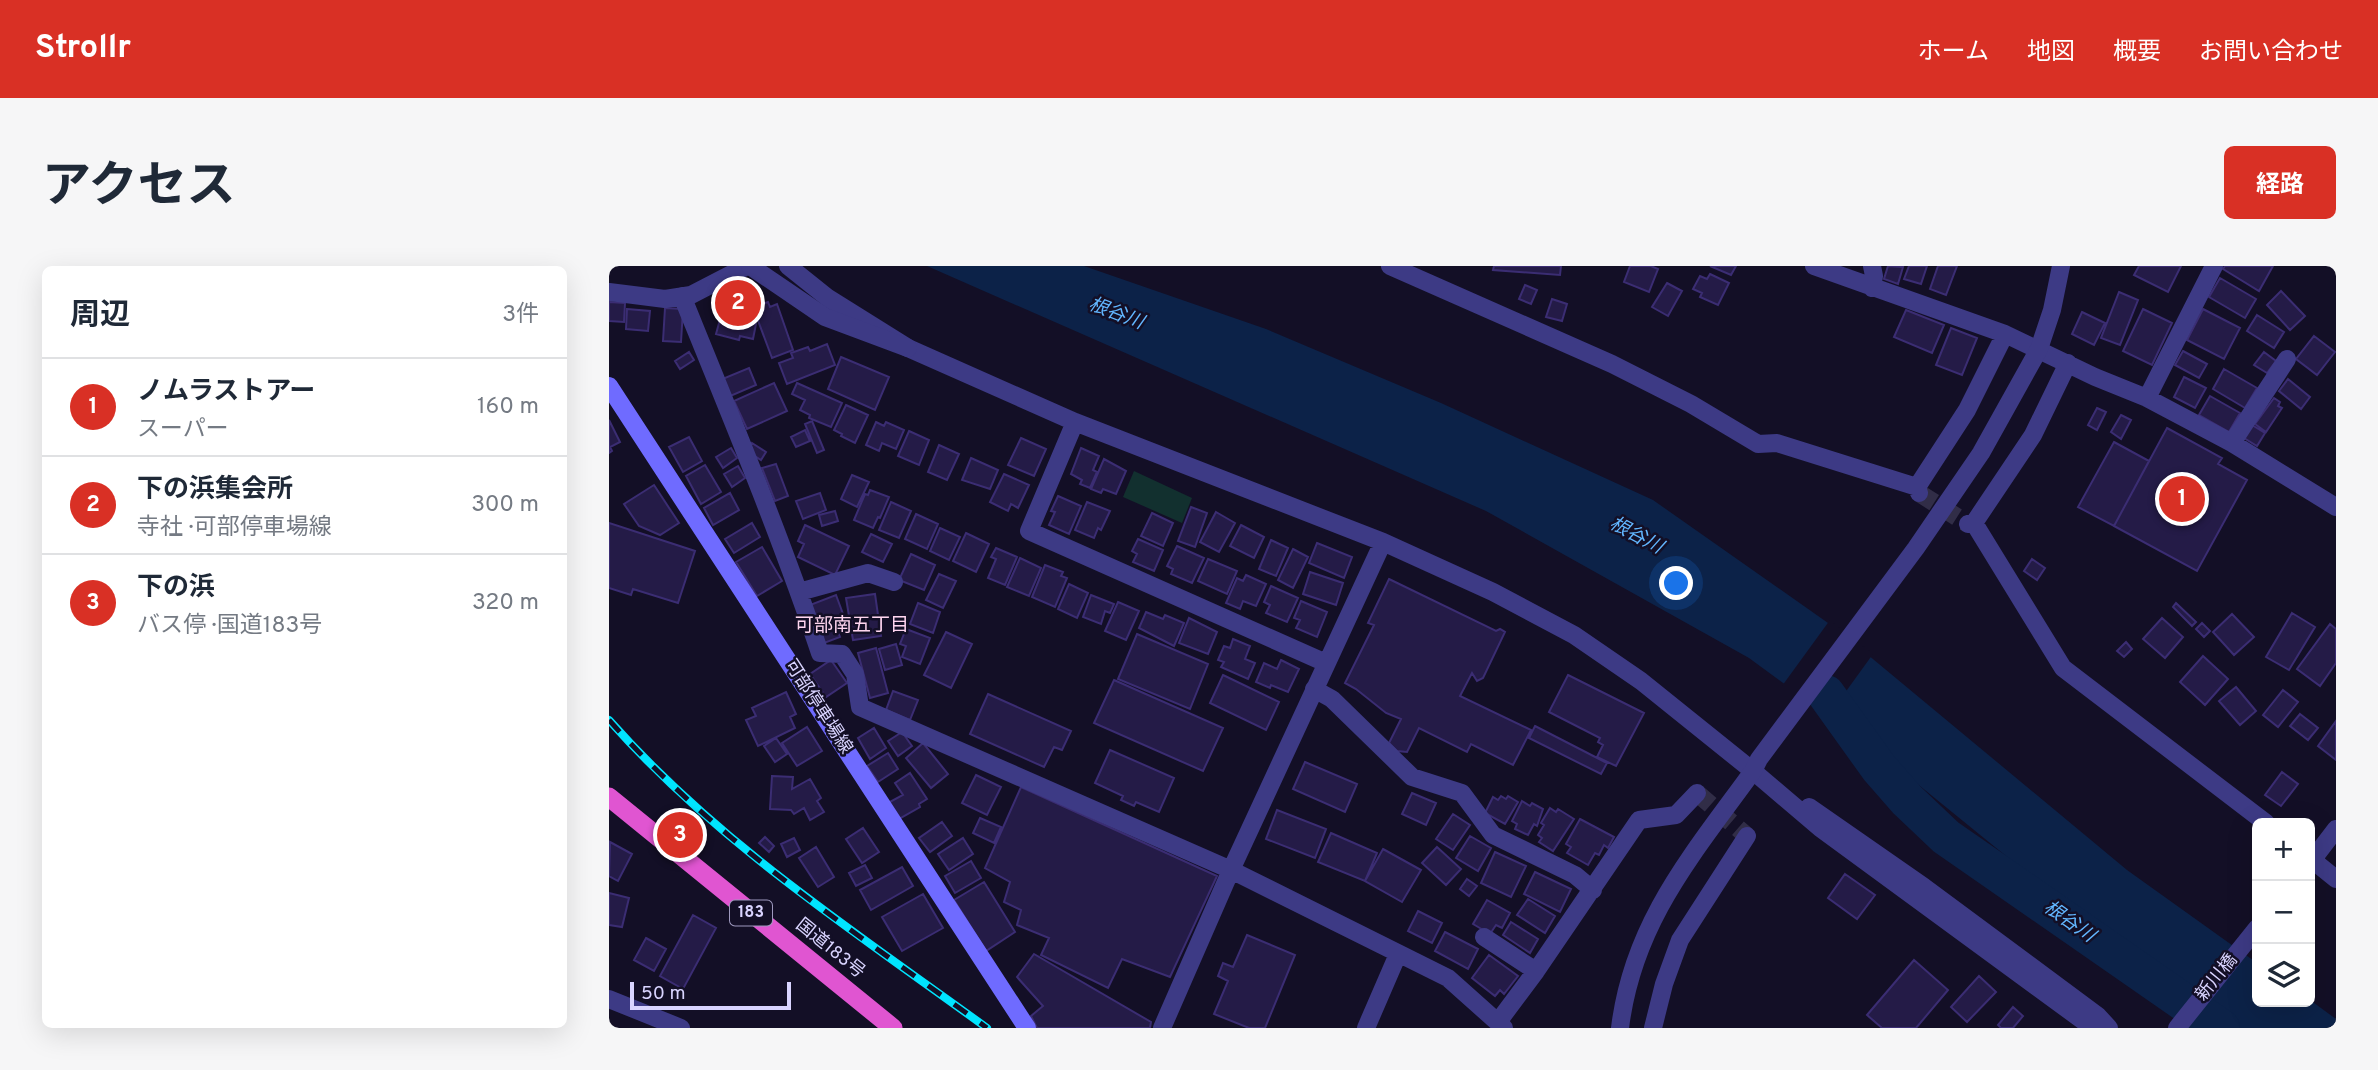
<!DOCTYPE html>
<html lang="ja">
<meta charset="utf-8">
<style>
:root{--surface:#fff;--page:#f6f6f7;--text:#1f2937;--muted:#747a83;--line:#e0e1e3;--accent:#d93025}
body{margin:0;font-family:Overpass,"Noto Sans JP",sans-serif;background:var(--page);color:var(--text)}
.controls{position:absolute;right:21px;bottom:21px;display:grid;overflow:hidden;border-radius:10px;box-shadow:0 7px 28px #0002}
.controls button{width:63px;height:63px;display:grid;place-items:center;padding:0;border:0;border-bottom:2px solid var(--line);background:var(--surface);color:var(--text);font:35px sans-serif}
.scale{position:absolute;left:21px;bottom:18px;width:161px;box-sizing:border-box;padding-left:7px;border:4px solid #d9d4ff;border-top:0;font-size:19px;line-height:24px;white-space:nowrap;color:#d9d4ff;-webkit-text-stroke:5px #130f26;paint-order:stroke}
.you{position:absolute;left:1068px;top:318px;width:24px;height:24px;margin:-18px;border:5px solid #fff;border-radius:50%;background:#1a73e8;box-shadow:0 0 0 10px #1a73e833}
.badge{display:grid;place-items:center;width:46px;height:46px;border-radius:50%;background:var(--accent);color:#fff;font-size:23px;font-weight:700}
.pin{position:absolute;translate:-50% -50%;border:4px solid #fff;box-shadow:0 2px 7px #0006}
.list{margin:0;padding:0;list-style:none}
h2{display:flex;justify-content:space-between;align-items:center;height:91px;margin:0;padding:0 28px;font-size:30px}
h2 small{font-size:23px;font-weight:400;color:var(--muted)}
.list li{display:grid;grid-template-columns:46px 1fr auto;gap:21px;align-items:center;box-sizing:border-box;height:98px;padding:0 28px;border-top:2px solid var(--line)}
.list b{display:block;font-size:26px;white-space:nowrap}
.list p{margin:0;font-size:23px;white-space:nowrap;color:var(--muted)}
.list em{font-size:23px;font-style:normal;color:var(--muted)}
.icon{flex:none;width:38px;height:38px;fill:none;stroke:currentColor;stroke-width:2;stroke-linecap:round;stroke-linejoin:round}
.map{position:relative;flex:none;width:1727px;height:762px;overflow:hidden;border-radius:10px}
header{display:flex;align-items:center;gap:42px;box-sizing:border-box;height:98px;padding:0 35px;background:var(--accent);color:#fff}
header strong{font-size:33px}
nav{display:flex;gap:38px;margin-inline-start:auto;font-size:24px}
.intro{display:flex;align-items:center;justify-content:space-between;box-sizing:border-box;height:168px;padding:0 42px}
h1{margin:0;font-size:49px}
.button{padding:18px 32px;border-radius:10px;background:var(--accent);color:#fff;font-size:24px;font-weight:700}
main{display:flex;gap:42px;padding:0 42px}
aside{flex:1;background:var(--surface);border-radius:10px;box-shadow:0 7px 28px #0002}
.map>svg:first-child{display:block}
.green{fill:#12302f}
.water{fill:#0c2248}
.pier{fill:#130f26}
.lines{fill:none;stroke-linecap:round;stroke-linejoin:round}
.river{stroke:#0c2248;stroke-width:38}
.building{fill:#241b47;stroke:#3b2d73;stroke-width:2}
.minor-tunnel{stroke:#312d47;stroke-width:18;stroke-dasharray:18 9;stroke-linecap:butt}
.minor{stroke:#3d3a85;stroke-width:18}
.tertiary{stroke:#3d3a85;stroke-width:18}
.secondary{stroke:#6f6bff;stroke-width:18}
.trunk{stroke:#e055d1;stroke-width:19}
.rail-casing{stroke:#00e5ff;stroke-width:8}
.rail{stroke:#130f26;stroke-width:5;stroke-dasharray:16;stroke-linecap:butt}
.labels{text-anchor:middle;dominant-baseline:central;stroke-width:5;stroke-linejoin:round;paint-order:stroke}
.shield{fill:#130f26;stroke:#9e99be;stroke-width:2}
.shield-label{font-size:16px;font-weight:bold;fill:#d9d4ff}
.street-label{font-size:18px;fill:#d9d4ff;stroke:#130f26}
.water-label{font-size:19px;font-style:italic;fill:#62b6ff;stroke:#130f26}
.neighbourhood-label{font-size:19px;fill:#ffd6f0;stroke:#130f26}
</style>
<header>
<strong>Strollr</strong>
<nav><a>ホーム</a><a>地図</a><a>概要</a><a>お問い合わせ</a></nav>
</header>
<div class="intro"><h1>アクセス</h1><a class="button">経路</a></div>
<main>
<aside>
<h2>周辺<small>3件</small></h2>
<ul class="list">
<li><span class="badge">1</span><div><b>ノムラストアー</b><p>スーパー</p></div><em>160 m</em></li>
<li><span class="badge">2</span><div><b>下の浜集会所</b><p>寺社 · 可部停車場線</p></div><em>300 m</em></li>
<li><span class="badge">3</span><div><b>下の浜</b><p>バス停 · 国道183号</p></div><em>320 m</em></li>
</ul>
</aside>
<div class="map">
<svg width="1727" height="762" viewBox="0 0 1727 762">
<rect width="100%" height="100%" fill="#130f26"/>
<!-- green -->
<path class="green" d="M525,205L583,232L573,257L514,231Z"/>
<!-- water -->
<path class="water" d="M318,0H475L657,63L832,137L1044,234L1229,364L1518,604L1648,697V736L1701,734L1727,753V762H1622L1462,643L1279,494L1140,392L877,245Z"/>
<!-- pier -->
<path class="pier" d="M1221,354L1264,388L1217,453L1173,420Z"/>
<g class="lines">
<!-- river -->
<path class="river" d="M1217,428L1270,502L1298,534L1337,571L1612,762"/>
</g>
<!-- building -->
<path class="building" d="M885,0H952L951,9L884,4Z
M1021,0H1042L1049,3L1040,26L1015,16Z
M1101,0H1127L1122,9Z
M1279,0L1294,1L1289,18L1275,13Z
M1300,0H1318L1312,18L1295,13Z
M1329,0H1348L1337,29L1321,23Z
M1530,0H1572L1559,26L1525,9Z
M1616,0H1664L1650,25L1614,3Z
M1101,8L1120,17L1109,39L1091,31L1093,27L1084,23L1091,10L1098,13Z
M1611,12L1647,33L1636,52L1600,31Z
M1058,17L1073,25L1059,50L1043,41Z
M916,19L928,24L922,38L910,33Z
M1672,25L1696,50L1681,64L1658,39Z
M1510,26L1529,34L1511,79L1492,72Z
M135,28L139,41L126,45L122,32Z
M943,33L958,38L953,55L937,51Z
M0,36L16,37L15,56L0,55Z
M159,36L161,41L168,38L184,84L163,92L144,41Z
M56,42L74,43L72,76L54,75Z
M18,43L41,45L39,65L17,63Z
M1534,43L1563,57L1543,99L1514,85Z
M1594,43L1631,62L1615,93L1578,74Z
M1297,44L1335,59L1323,87L1285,71Z
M1473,46L1496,57L1485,79L1463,68Z
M1648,49L1675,66L1665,82L1638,65Z
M112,50L147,58L144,73L131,70L130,74L107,68Z
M1342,62L1368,72L1353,109L1327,99Z
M1705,70L1726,86L1708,109L1687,93Z
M218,78L226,99L178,118L170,97L184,92L182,87L199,81L201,85Z
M1574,85L1598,98L1590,112L1566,99Z
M80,86L85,94L71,103L66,95Z
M1655,86L1667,95L1658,107L1645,99Z
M232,91L280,111L266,144L219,123Z
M140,102L147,119L119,131L111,114Z
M1615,103L1648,122L1636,142L1604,123Z
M1575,111L1597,122L1586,142L1565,131Z
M1679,113L1701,131L1692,143L1670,125Z
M165,117L178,145L138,163L125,135Z
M188,117L233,137L222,161L200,152L201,149L191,144L196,134L183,128Z
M1601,130L1631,147L1620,166L1590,149Z
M1665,132L1671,136L1669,140L1673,142L1657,166L1646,158Z
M237,139L259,149L246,177L232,170L233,168L225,164Z
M1488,142L1497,146L1488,164L1479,159Z
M1512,149L1522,154L1512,173L1502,166Z
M0,154L11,176L1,181L3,185L0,187Z
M203,155L215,184L208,187L196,158Z
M267,156L275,160L277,156L295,164L287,183L273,177L270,185L257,179Z
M1643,159L1656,167L1648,180L1635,172Z
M1558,162L1613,192L1609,198L1638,214L1588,305L1505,260Z
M196,164L201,175L187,181L182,171Z
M300,165L320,174L310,199L289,190Z
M80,171L93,195L74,206L60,181Z
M412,172L437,183L425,210L399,199Z
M1505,176L1540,195L1505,260L1469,241Z
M143,177L157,186L152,194L138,185Z
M330,179L350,188L338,214L319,206Z
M122,182L128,192L114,202L107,191Z
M472,182L490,190L484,204L488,206L481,222L471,218L473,214L462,208Z
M362,192L389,204L381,223L353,214Z
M495,193L517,205L507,228L494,223L492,227L482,223Z
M167,198L179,230L166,235L153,202Z
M96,199L112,226L92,238L77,210Z
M129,200L136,212L123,221L115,208Z
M395,208L420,219L409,242L402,238L399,245L381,236Z
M243,209L260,216L248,241L232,233Z
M45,219L70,257L51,269L30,260L15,238Z
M261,224L280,231L271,252L269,251L264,262L245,254L256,228L259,229Z
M121,227L130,244L104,259L95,242Z
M211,227L217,244L194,253L187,235Z
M449,230L472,240L460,268L440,259L446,246L442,245Z
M282,236L302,245L290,272L270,264Z
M478,236L501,245L492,264L489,262L485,272L466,264Z
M582,241L598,247L586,281L569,275Z
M226,245L229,255L213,260L210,249Z
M607,246L626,257L610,286L591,276Z
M543,247L564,257L554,280L532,270Z
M307,248L329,258L318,283L296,273Z
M0,257L86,285L69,337L24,323L22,329L0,322Z
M143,257L151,271L125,287L116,273Z
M196,259L240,280L226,309L189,291L195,278L189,275Z
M632,259L655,271L645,292L621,280Z
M331,262L351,271L340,294L321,285Z
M357,267L380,278L367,306L344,295Z
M262,268L283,278L274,296L253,286Z
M529,273L554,284L545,305L524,296L528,288L523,285Z
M662,274L679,282L667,310L650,303Z
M708,277L743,291L735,312L700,297Z
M568,280L595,292L583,317L562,308L564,303L558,300Z
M153,281L173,315L148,330L127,296Z
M387,282L408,291L396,319L379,312L387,293L382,291Z
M684,283L699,291L684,322L669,314Z
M302,288L326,299L315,324L290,314Z
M411,292L432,302L420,330L398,321Z
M599,293L628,305L618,328L589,315Z
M1423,293L1436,302L1428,314L1415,305Z
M436,299L454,306L452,310L458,312L446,341L423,331Z
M701,306L734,317L727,339L694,328Z
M330,308L347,315L334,342L317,334Z
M637,309L657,318L647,340L634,335L631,343L617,337L628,312L634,315Z
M780,313L887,365L891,363L896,366L874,412L868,415L863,407L851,430L922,464L904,499L862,478L858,486L810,462L798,486L788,485L780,477L792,453L777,447L747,423L736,417L765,359L759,357Z
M460,318L479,327L468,352L449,343Z
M662,320L689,332L678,356L657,347L661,339L655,336Z
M266,328L272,370L244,374L237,332Z
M227,329L237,356L227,361L231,371L215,377L201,339Z
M482,329L505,338L501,347L496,345L492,358L474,351Z
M692,335L718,346L708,371L687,362L691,354L685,352Z
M509,336L530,345L517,374L496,365Z
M309,337L331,346L324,367L301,358Z
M1567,337L1587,356L1583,360L1564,341Z
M537,346L554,353L556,349L575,357L565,380L530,362Z
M1683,347L1706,361L1680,404L1657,391Z
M1623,348L1645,371L1625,389L1604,366Z
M580,352L608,366L599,388L570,377Z
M1553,352L1574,371L1556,392L1534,373Z
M1593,357L1601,365L1595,371L1587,363Z
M1721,358L1727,363V397L1711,420L1688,403Z
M297,363L321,372L311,398L293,391L297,380L291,378Z
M337,366L363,378L342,422L315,409Z
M528,368L599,398L581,443L509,413Z
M624,373L641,380L636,393L646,397L639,413L612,401L615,396L609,394L615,380L621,382Z
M1517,376L1523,383L1515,391L1508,385Z
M287,378L293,399L276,404L270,383Z
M267,382L279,427L261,432L249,387Z
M1594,390L1619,413L1596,439L1571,416Z
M222,394L238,417L217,431L201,408Z
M672,394L690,403L679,426L662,419L661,422L647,416L655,397L668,403Z
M614,409L670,436L657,464L601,437Z
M959,409L1035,447L1007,500L988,491L994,479L989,476L991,472L940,446Z
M505,414L614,462L594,505L485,457Z
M1627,421L1647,445L1631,459L1610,435Z
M1674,424L1689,436L1669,461L1654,449Z
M284,425L309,434L301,454L277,444Z
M177,426L187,448L181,451L186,462L149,480L137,454L147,450L143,442Z
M379,428L462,465L453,484L445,481L435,501L361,468Z
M1691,448L1709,462L1699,474L1681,460Z
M1727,455V494L1709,480Z
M926,460L998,497L992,508L920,472Z
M198,461L213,485L188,500L173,477Z
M265,462L277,482L261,493L249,472Z
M293,466L303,480L289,490L279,475Z
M167,472L178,488L166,496L155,480Z
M314,477L339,508L322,522L297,492Z
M501,484L565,512L550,546L527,536L525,540L512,534L514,530L486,517Z
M279,487L289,503L269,516L258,500Z
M696,496L748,518L736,546L684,523Z
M1673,506L1689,518L1672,540L1656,529Z
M301,507L318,533L310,538L311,541L288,554L279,537L294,529L286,517Z
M367,509L392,521L378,549L353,537Z
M163,510L184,511L183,523L201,513L212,532L208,535L215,546L201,554L195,542L185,548L182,544L161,543Z
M412,521L608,610L561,711L513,693L499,722L432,689L440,672L408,659L412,644L395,636L401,616L376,602Z
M803,527L827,537L817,559L793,548Z
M892,530L897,533L899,530L909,536L896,558L876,547L884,531L889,534Z
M913,535L921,540L923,537L934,543L928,560L925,558L919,569L906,563L908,558L903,555Z
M941,542L947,546L949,543L965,553L944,585L930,576L933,572L929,569L935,559L932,557Z
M668,544L717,563L706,592L657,573Z
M844,548L861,559L844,584L827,573Z
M371,552L392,561L385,577L364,567Z
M971,553L1005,571L999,582L995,579L990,589L986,587L979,599L958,587L962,581L957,578Z
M333,556L343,570L321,586L310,572Z
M254,562L270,586L253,597L237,573Z
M722,567L768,587L756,615L709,596Z
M861,570L882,582L869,605L847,592Z
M156,571L165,580L160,586L150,577Z
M185,572L191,584L178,591L172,578Z
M354,572L364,588L340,604L329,588Z
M1,576L23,588L9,615L0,610Z
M207,581L225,611L209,621L190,592Z
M828,581L852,603L837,619L813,597Z
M774,583L812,604L793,636L756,615Z
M886,586L917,600L902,631L872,617Z
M362,595L372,612L346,627L336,610Z
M256,599L263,612L247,620L240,607Z
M293,601L304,620L262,644L251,624Z
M926,606L962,623L951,646L915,628Z
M1236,608L1266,629L1248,653L1219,632Z
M858,613L868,620L860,630L851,623Z
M375,616L406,666L377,685L345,634Z
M0,627L20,632L13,661L0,659Z
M314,628L334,662L293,685L273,651Z
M919,633L946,650L936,667L908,649Z
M878,634L901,647L893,662L887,659L881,668L864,658Z
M809,645L833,657L823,677L799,665Z
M84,649L107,662L74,723L51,710Z
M902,656L929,673L921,687L894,669Z
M836,666L869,683L859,703L826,685Z
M638,669L686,689L656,762H640L605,748L619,715L609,710L614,697L624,701Z
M37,672L57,683L45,705L25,694Z
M425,688L542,756L541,762H428L422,750L434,740L408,711Z
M880,689L909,710L895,728L891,724L886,730L863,712Z
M1305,694L1339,724L1307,762H1273L1258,749Z
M1370,710L1387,726L1358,756L1342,741Z
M1404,741L1414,750L1404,762H1392L1389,759Z"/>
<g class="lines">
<!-- minor-tunnel -->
<path class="minor-tunnel" d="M1310,227L1359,258
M1088,527L1138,570"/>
<!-- minor -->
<path class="minor" d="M179,0L219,32L299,82L466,156L774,276L884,326L965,369L1032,415L1144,505L1211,562L1484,762
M781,0L1003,98L1082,138L1149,178L1168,177L1308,221
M1205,0L1396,68L1486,111L1538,132L1623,177L1727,241
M1263,22L1265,10L1263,0
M0,26L56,33L82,29L138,0
M73,30C121,148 170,266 211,387L233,388L246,408L251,441L622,604L839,712L895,762
M1538,132L1605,0
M466,156L420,265L717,397
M1623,177L1678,93
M1310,227L1308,221L1358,144L1396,68
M1365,257L1454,402L1657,557
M1359,258L1365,257L1424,169L1459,97
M190,326L259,307L285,316
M705,423L723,433L803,511L853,527L884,569L966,609L984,624
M1200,541L1315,621L1489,750L1500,762
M1701,592L1727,613
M1701,597L1727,563
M875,671L927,705
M0,733L72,762
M889,756L927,705L1030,554L1067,549L1088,527
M553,762L622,604L774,276
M757,762L789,688
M1044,762L1055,718L1071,674L1138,570
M1568,762L1648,662"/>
<!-- tertiary -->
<path class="tertiary" d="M141,0L216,51L299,82
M1011,762C1024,656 1084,588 1144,505L1150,493L1307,282L1372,187L1430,83L1443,44L1452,0"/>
<!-- secondary -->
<path class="secondary" d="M0,120L418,762"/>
<!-- trunk -->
<path class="trunk" d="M0,531L284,762"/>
<!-- rail casing -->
<g class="rail-casing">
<path id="rail" d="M0,454C109,577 246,666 378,762"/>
</g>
<!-- rail -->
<use href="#rail" class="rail"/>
</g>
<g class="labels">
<!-- shield labels -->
<rect class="shield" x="121" y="634.5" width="42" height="25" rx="5"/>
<g class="shield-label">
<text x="142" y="647">183</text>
</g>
<!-- street labels -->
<g class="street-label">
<text transform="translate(209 441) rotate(57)">可部停車場線</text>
<text transform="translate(221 683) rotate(39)">国道183号</text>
<text transform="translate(1608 712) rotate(-51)">新川橋</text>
</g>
<!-- water labels -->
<g class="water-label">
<text transform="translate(507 48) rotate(21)">根谷川</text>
<text transform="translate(1027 270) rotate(28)">根谷川</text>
<text transform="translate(1460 656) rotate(35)">根谷川</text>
</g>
<!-- neighbourhood labels -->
<g class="neighbourhood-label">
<text x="243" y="360">可部南五丁目</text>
</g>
</g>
</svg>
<div class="controls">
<button>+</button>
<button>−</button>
<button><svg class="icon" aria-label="layers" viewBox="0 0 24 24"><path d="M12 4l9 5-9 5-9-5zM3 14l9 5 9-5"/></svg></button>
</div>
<div class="scale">50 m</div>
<div class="you"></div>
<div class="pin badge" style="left:1573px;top:233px">1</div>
<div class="pin badge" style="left:129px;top:37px">2</div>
<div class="pin badge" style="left:71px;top:569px">3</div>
</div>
</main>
